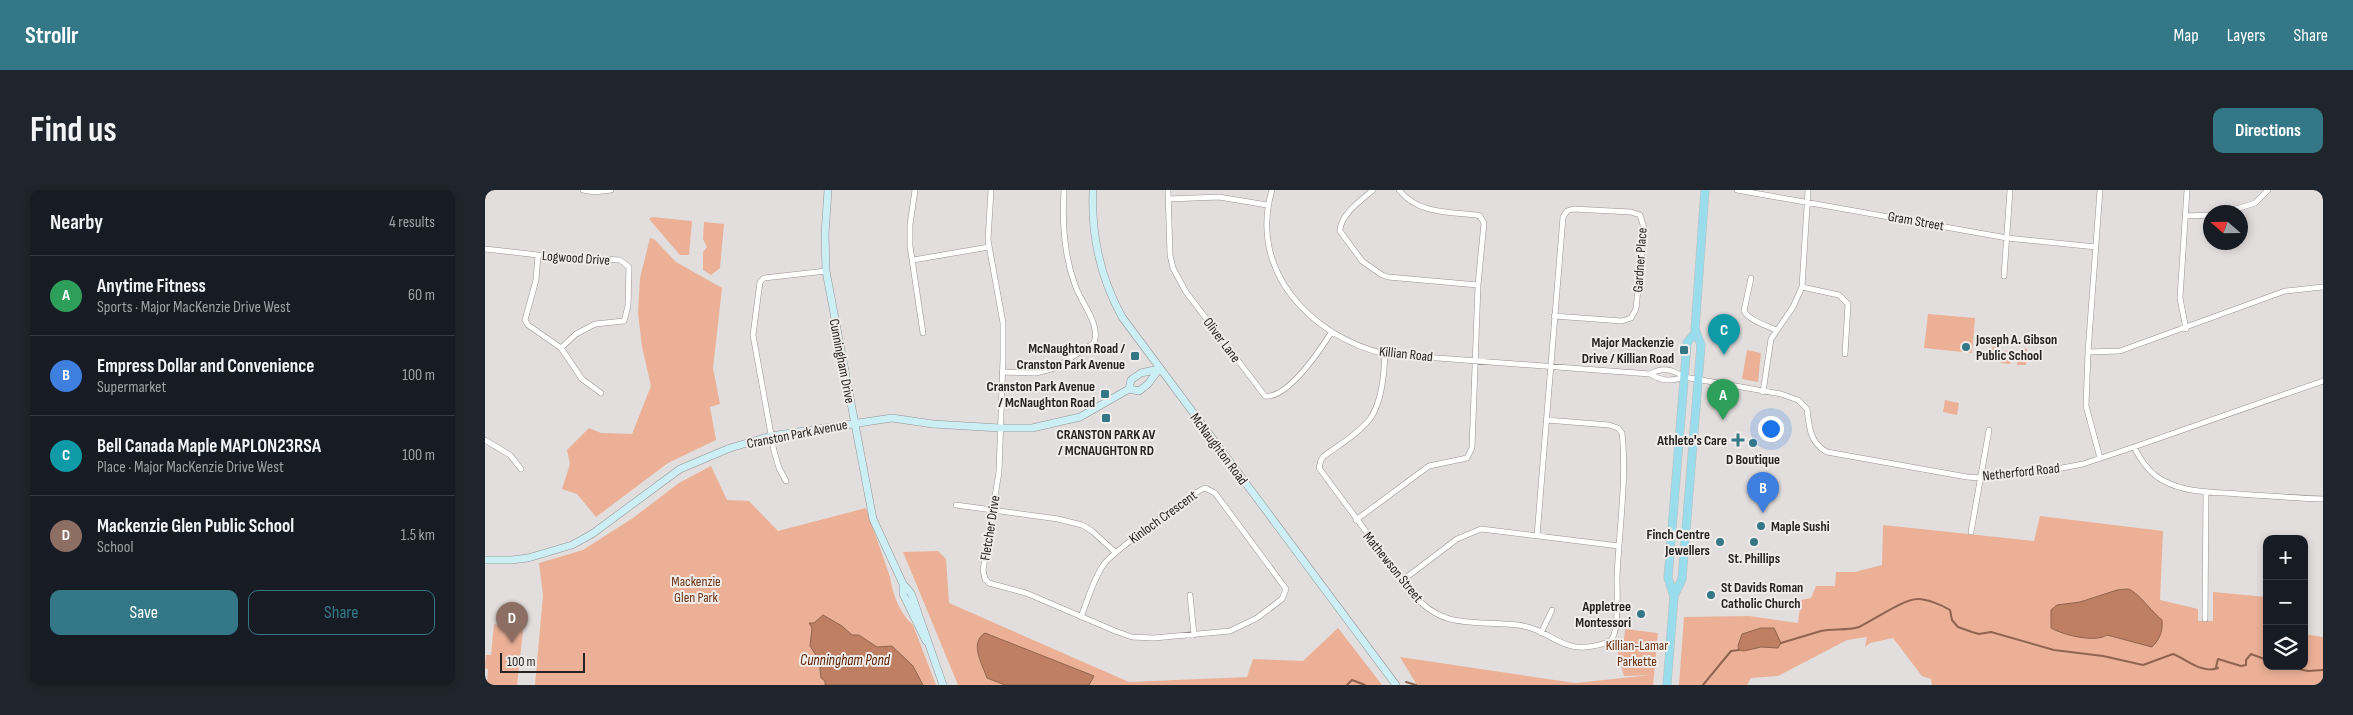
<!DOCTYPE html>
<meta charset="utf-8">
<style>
:root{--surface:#171b24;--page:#20242c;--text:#f1f3f6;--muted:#9ea1a6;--line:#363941;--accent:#347887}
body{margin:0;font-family:"Sofia Sans Condensed",sans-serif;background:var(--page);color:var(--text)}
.controls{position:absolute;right:15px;bottom:15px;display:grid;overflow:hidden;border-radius:10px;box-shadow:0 2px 8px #0003}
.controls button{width:45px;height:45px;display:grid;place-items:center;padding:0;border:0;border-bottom:1px solid var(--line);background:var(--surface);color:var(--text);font:25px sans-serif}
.compass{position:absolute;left:1718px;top:15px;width:45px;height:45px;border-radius:50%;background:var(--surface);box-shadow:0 2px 8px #0003;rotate:290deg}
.scale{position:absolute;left:15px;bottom:12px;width:85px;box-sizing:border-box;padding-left:5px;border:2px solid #252423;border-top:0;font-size:14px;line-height:18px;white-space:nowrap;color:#252423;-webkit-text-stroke:4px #f0ecea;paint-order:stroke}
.you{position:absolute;left:1285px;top:238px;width:18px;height:18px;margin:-12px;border:4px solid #fff;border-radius:50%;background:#1a73e8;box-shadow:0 0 0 8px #1a73e833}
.badge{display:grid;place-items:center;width:32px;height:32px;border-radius:50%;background:var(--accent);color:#fff;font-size:16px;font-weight:700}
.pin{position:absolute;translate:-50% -41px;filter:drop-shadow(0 1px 2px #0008)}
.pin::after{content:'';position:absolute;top:26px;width:18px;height:15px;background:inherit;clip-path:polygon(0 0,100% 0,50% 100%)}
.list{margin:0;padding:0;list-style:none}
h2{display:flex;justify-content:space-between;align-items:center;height:65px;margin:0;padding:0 20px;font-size:21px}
h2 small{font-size:16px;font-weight:400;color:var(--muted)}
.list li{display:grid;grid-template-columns:32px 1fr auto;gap:15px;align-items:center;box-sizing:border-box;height:80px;padding:0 20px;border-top:1px solid var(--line)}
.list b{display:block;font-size:19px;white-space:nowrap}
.list p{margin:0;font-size:16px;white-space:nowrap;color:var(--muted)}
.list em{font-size:16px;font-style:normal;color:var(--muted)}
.actions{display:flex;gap:10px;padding:15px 20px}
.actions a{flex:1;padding:11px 0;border:1px solid var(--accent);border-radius:10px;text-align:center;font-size:18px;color:var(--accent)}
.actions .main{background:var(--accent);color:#fff}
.icon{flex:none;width:28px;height:28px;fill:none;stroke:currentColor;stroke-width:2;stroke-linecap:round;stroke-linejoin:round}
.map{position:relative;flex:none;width:1838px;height:495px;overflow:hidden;border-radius:10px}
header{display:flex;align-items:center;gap:30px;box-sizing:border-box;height:70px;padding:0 25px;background:var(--accent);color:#fff}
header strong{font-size:24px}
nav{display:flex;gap:28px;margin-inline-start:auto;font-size:18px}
.intro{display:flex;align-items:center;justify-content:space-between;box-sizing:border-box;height:120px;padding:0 30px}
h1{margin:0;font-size:35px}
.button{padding:12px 22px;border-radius:10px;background:var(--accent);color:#fff;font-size:18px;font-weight:700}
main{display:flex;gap:30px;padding:0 30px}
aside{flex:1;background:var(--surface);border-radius:10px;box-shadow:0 2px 8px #0003}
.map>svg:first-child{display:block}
.green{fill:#ebb096}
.water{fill:#bf7f62;stroke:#91644f}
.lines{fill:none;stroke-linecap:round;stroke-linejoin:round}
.stream{stroke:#91644f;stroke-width:2}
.street-casing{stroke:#979392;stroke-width:6}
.secondary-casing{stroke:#979392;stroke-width:8}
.primary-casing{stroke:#bebdbd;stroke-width:9}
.street{stroke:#fff;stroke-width:5}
.secondary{stroke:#cceef5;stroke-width:7}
.primary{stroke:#99dceb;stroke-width:8}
.poi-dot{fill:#347887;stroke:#f0ecea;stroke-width:2}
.labels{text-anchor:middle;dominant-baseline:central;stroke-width:4;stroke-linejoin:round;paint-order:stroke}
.street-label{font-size:14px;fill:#252423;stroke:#f0ecea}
.poi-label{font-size:14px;font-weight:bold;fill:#252423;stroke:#f0ecea;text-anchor:end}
.park-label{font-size:14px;fill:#6c3010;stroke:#f0ecea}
.water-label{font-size:15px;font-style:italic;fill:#5a2000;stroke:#f0ecea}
</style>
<header>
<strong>Strollr</strong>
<nav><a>Map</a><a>Layers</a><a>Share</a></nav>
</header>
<div class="intro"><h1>Find us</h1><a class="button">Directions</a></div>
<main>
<aside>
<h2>Nearby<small>4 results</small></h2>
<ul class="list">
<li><span class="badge" style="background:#2e9e5b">A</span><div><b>Anytime Fitness</b><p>Sports · Major MacKenzie Drive West</p></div><em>60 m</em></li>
<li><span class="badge" style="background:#3f7fe0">B</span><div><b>Empress Dollar and Convenience</b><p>Supermarket</p></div><em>100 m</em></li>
<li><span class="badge" style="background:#0f9aa8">C</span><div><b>Bell Canada Maple MAPLON23RSA</b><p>Place · Major MacKenzie Drive West</p></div><em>100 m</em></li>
<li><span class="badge" style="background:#8d6e63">D</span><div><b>Mackenzie Glen Public School</b><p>School</p></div><em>1.5 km</em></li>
</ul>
<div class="actions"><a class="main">Save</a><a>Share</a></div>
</aside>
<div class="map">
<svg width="1838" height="495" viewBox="0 0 1838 495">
<rect width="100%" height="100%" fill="#e2dedd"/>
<!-- green -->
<path class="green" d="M167,27L207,31L204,65H195L164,29Z
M219,32L239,34L235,78L226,85L218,80V62L222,57L218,49Z
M165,48L169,49L191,72L237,98L228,178L235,214L225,217L231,250L183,273L111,327L92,304L77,299L85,274L82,260L104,238L116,243L147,244L166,196L157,157L153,123L155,88Z
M1443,124L1490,128L1487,163L1439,158Z
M1504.5 162a5.5 5.5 0 1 1 11 0a5.5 5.5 0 1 1-11 0Z
M1535,158L1542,159L1541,175H1532Z
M1262,160L1276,163L1273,192L1257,189Z
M1518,161L1528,162L1525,174L1516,173Z
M1460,210L1474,213L1472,225L1458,222Z
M226,276L242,310L264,311L293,341L381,318L405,387C407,403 415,424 428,435L451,495H50L58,405L54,373L98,360L148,328L194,293Z
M1555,326L1678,341L1675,410L1713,419V431H1728V402L1782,407V476H1819V444L1838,447V495H1447L1446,489L1437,486L1408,448L1385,453L1380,457L1382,447L1362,450L1293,486L1266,488L1262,495H1194L1199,427L1264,426L1313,433L1316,410L1326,408L1331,396H1350L1351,382H1370L1397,375L1398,335L1549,351Z
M453,361L461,369L464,413L644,492L762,487L768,469L818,471L853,438L897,495H473L418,362Z
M9,434L38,441L32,495H0L2,494L3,479L0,478L1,465H6Z
M1140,439L1173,443L1168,495H932L915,467L1090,493L1167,485L1139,486L1132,460L1139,449Z"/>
<!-- water -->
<path class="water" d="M1643,399C1652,401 1667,422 1677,430C1678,441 1675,449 1667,457L1622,445C1610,453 1578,445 1566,438V420L1572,415L1595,412L1632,400Z
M338,425L357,436L367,445H374L392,457L407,456L428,476L438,495H340V491L336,488L334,470L325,456L327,438L324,433H329Z
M1276,438H1289L1296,453L1293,458L1276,457L1259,461L1254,460L1253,456L1257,444Z
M500,443L609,486L604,495H520L502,488C497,473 484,453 500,443Z"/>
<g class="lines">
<!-- stream -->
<path class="stream" d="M1296,453C1309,449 1323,445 1336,441C1348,438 1362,441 1374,437C1389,430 1418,409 1433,409C1442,409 1457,415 1465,420L1467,430L1473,437L1487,442L1494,444L1506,442L1569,460L1618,466L1658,475L1688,464C1703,470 1717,484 1733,478L1731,477L1733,469L1756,476L1761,475V470L1766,464L1782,470
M1798,476L1823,481L1838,480
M921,492L931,495
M862,495L867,490L880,495
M1218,495L1246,461L1254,460"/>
<!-- street casing -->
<g class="street-casing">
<path id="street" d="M98,0L109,2L126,0
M430,0L425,35V56L438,143
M506,0L503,50L518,133V169L514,282L498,380L500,389L504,393L541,403L630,441L647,447L669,448L745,441L772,428L797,409L801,399L730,303L720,298C708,302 627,363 619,374C608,390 603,409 596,427
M683,0L685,65L688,78L701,102L780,206C803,209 835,160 846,143
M787,0C763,80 825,146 900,164L1165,184C1177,191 1186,192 1199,187
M888,0C876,10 855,25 855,41L877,71L897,85L903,87L993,95
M1252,0L1522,48L1611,57
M684,9L734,7L782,15
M1742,22L1770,13L1783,0
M1700,26L1726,25
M0,59L53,65L135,70L144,77L143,116L139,131L110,134L91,144L76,158
M53,65L51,90L40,130L43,135L76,158L97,189L116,203
M428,70L504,57
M1519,86L1525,0
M1266,88L1259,121C1265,131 1281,135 1291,140
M1317,97L1354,105L1363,114L1360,164
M1701,139L1695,108L1702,0
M1603,162L1635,161L1800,101L1838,97
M900,164C899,184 897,212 885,229C873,244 854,255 839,266L836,270L834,278L926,402C958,441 989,430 1033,435C1070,440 1077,469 1123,452C1125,451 1127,450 1128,447C1134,435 1132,401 1132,387C1134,340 1142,290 1137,243L1133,238L1124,235L1061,230
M517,182L551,183L570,178L609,153C616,134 596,113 590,95C579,65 577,32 579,0
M1165,184C1177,177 1187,179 1199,187L1296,204L1313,210L1322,219C1324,237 1325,253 1342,262L1482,287L1496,288L1577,278L1598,274L1649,257L1838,191
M1278,202L1286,149L1308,117L1317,97L1323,0
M0,250L25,265L36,279
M1649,257C1656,271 1665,284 1679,291C1701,303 1729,302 1754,304C1782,306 1810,308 1838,309
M1615,268L1601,216L1603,162L1615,0
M301,291L294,278L289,261L268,145L275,92L279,88L341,81
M471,315L573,329L597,335L607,341L630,362
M871,330L944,276L982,268L987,258L993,95L999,33L995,26L991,25C964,22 933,24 914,0
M1486,342L1504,240
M1052,346L1078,27L1082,21L1088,19L1146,22L1155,25L1159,38L1151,119L1146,128L1137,131L1069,126
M918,390L972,349L996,339L1134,356
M705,405L709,445
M1720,429L1721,302
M1056,443L1067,420"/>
</g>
<!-- secondary casing -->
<g class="secondary-casing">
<path id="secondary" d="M343,0L340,44L341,81L388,329L418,394L426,403L458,495
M608,0C606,45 615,87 637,127L911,495
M644,199L646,190L656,183L674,179
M0,370H26L43,368L87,355L107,344L195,279L245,258L286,246L407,228L448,234L515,238H547L595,227L644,199L654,201L663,194L674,179
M418,394V404L441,451"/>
</g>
<!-- primary casing -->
<g class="primary-casing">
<path id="primary" d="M1189,406L1183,388L1202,153L1210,143
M1182,495L1189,406L1197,389L1216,155L1210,139L1220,0"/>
</g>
<!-- street -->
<use href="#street" class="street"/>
<!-- secondary -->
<use href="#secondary" class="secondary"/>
<!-- primary -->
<use href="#primary" class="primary"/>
</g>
<!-- markers -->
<g class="poi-dot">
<circle cx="1481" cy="157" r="5"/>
<rect x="1194" y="155" width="10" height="10" rx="2.5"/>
<rect x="645" y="161" width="10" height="10" rx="2.5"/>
<rect x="615" y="199" width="10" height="10" rx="2.5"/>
<rect x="616" y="223" width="10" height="10" rx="2.5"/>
<path d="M1250.5 242.5h5v5h5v5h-5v5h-5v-5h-5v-5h5z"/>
<circle cx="1268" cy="253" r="5"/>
<circle cx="1276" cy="336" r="5"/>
<circle cx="1235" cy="352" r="5"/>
<circle cx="1269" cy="352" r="5"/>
<circle cx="1226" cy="405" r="5"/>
<circle cx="1156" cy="424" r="5"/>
</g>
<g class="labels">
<!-- street labels -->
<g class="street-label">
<text transform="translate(1431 31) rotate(10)">Gram Street</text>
<text transform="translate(91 68) rotate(4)">Logwood Drive</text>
<text transform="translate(1155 70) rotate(-86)">Gardner Place</text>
<text transform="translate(737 150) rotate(53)">Oliver Lane</text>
<text transform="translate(921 164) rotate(6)">Killian Road</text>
<text transform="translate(357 171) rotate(79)">Cunningham Drive</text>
<text transform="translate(312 244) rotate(-11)">Cranston Park Avenue</text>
<text transform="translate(734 259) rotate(53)">McNaughton Road</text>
<text transform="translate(1536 282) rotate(-6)">Netherford Road</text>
<text transform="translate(678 327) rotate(-36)">Kinloch Crescent</text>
<text transform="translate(505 338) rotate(-81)">Fletcher Drive</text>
<text transform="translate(908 377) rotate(51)">Mathewson Street</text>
</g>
<!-- poi labels -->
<g class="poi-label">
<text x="1491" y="149" text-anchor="start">Joseph A. Gibson<tspan x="1491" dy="16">Public School</tspan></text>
<text x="1189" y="152">Major Mackenzie<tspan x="1189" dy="16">Drive / Killian Road</tspan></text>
<text x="640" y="158">McNaughton Road /<tspan x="640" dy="16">Cranston Park Avenue</tspan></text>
<text x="610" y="196">Cranston Park Avenue<tspan x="610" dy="16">/ McNaughton Road</tspan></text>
<text x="621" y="244" text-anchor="middle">CRANSTON PARK AV<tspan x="621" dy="16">/ MCNAUGHTON RD</tspan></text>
<text x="1242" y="250">Athlete's Care</text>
<text x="1268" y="269" text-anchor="middle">D Boutique</text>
<text x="1286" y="336" text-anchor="start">Maple Sushi</text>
<text x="1225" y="344">Finch Centre<tspan x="1225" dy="16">Jewellers</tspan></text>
<text x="1269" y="368" text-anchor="middle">St. Phillips</text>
<text x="1236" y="397" text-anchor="start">St Davids Roman<tspan x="1236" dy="16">Catholic Church</tspan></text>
<text x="1146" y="416">Appletree<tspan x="1146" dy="16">Montessori</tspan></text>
</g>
<!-- park labels -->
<g class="park-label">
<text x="211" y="391">Mackenzie<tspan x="211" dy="16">Glen Park</tspan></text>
<text x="1152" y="455">Killian-Lamar<tspan x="1152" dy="16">Parkette</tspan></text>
</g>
<!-- water labels -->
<g class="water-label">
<text x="360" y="470">Cunningham Pond</text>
</g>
</g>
</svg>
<div class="controls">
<button>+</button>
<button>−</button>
<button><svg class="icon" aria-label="layers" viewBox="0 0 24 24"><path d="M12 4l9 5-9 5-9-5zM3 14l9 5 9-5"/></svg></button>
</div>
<svg class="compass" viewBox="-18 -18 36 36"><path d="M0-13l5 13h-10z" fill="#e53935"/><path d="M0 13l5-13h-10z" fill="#9ea1a6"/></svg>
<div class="scale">100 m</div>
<div class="you"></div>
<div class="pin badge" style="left:1238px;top:230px;background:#2e9e5b">A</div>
<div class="pin badge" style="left:1278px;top:323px;background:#3f7fe0">B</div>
<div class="pin badge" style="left:1239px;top:165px;background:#0f9aa8">C</div>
<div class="pin badge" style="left:27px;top:453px;background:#8d6e63">D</div>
</div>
</main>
